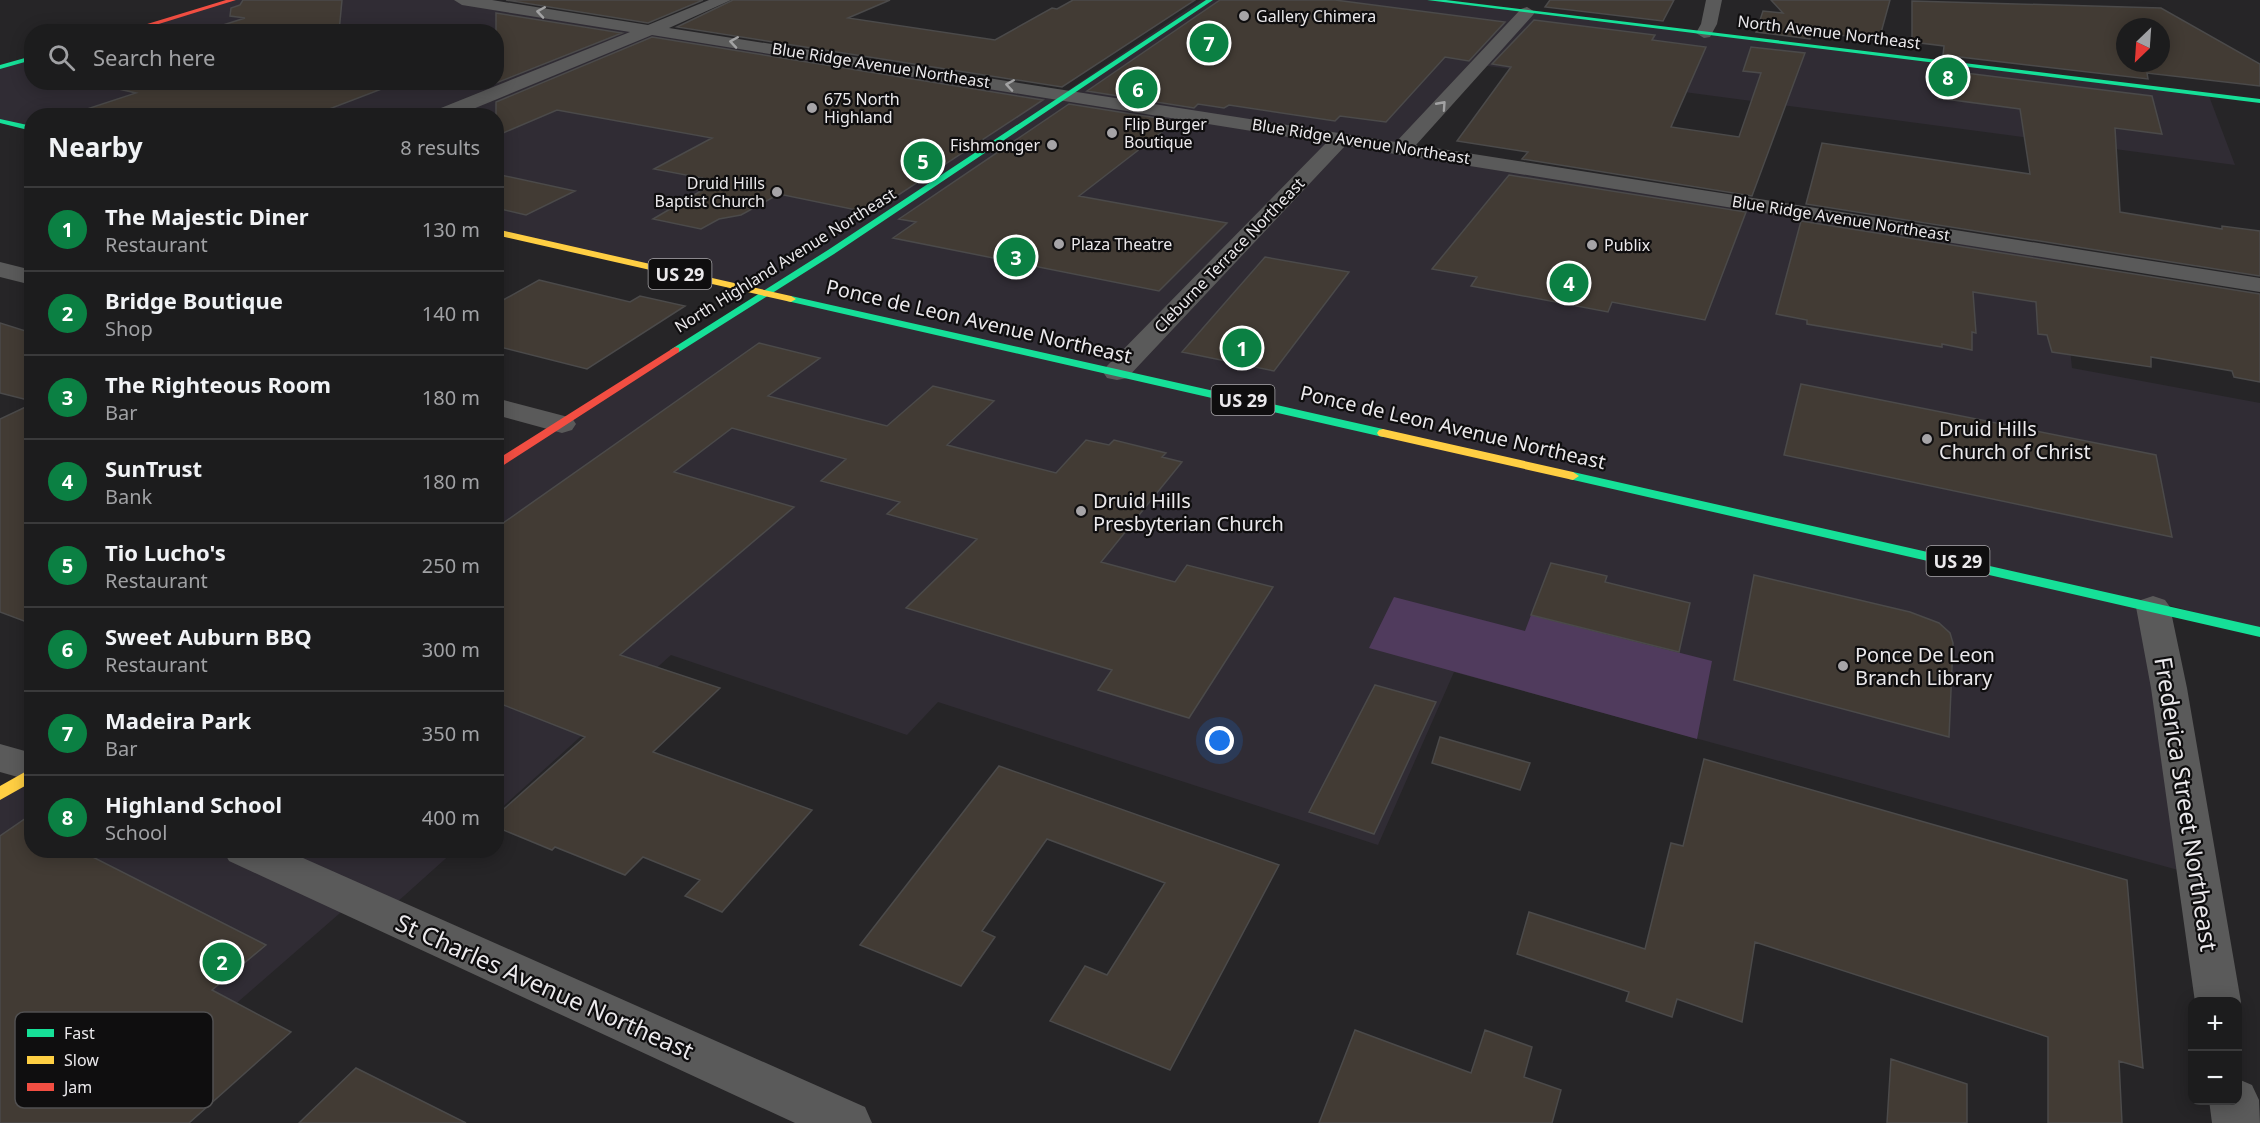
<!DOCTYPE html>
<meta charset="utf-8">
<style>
:root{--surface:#1c1c1d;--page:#29292a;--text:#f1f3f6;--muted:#a0a1a4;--line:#3a3a3b;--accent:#0b8043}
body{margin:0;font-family:"Noto Sans",sans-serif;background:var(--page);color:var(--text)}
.controls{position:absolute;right:18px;bottom:18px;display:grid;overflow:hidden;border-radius:12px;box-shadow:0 3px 15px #0003}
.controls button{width:54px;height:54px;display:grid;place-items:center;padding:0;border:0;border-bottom:2px solid var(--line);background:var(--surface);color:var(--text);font:30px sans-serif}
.compass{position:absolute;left:2116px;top:18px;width:54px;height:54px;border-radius:50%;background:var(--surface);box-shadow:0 3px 15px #0003;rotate:205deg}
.you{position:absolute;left:1220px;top:741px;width:21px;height:21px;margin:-15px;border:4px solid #fff;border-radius:50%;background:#1a73e8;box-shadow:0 0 0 9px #1a73e833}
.badge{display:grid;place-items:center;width:39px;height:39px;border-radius:50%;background:var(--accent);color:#fff;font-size:20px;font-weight:700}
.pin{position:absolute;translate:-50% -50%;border:3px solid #fff;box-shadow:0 2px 6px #0006}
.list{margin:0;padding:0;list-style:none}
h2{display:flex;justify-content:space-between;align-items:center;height:78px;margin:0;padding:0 24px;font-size:26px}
h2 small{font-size:20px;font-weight:400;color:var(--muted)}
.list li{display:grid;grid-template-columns:39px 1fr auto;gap:18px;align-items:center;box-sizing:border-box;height:84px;padding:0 24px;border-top:2px solid var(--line)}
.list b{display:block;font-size:22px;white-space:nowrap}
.list p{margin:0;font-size:20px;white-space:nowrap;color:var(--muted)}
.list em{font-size:20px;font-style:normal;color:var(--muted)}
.icon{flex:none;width:33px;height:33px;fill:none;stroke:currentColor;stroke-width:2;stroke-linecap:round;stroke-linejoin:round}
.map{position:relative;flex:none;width:2260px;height:1123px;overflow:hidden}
.search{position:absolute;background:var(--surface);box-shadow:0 3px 15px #0003;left:24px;top:24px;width:480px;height:66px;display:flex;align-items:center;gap:15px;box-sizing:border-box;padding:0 21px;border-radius:24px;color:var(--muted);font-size:22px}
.panel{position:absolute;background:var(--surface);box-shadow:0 3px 15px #0003;left:24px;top:108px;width:480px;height:750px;border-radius:24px}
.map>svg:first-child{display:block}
.built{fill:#302c34}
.green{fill:#503b5d}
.building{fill:#423b34;stroke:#4b4a4a;stroke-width:1.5;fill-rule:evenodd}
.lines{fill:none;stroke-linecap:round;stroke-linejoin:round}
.street{fill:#5a5a5a;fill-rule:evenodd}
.fast{fill:#16e098;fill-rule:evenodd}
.slow{fill:#ffcf43;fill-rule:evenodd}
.jam{fill:#f24e42;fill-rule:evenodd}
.oneway{stroke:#a2a2a3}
.poi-dot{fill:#a6a4a7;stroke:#0f0e0f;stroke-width:2}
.labels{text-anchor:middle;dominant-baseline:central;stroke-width:4.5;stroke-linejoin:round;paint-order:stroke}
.far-poi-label{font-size:16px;fill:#ebe9ec;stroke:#0f0e0f;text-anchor:start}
.far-street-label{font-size:16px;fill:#ebe9ec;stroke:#0f0e0f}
.shield{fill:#0f0e0f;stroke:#a9a7aa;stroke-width:1.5}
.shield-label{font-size:18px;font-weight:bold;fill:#ebe9ec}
.street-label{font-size:20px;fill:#ebe9ec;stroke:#0f0e0f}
.poi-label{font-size:20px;fill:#ebe9ec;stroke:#0f0e0f;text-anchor:start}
.near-street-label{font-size:24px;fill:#ebe9ec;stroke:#0f0e0f}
.key{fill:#0f0e0f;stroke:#515051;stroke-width:1.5}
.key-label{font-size:16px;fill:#ebe9ec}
</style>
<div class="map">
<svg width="2260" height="1123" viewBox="0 0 2260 1123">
<rect width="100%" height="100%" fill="#262527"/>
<!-- built -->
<path class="built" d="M233,0H456L1058,97L1201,0H1438L2209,96L2235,165L1480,65L1409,147L2060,252L2072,368L2260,403V629L2152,601L2211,879L1454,672L1378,845L938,702L907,735L671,655L497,812V466L765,293L497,232L496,116H32L31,130L0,123V67L31,58L32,82H496V32L123,31Z
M31,766L32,850L454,851L385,913L355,900L99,1123H0V787Z"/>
<!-- green -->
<path class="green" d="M1394,597L1525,631L1531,615L1712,661L1697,739L1369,648Z"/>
<!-- building -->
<path class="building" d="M243,0H342L339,32H201L245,18L230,16L231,8L240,5Z
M506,0H703L648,23Z
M733,0H890L848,18L995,40L1052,8L1057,9L1073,0H1195L1062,87L677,27Z
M1220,0H1335L1505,22L1469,61L1445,57L1386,122L1340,116L1335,121L1229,105L1224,108L1198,104L1194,108L1087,91Z
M1550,0H1674L1663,21L1545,7Z
M1771,0H1890L1879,40L1813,32L1810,39L1756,32L1763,11L1783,13Z
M1912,1L2161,8L2260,64V86L2147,73L2148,79L1943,55L1944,46L1912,42ZM2125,27H2161V63H2125Z
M496,13L622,33L496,83Z
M1534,20L1655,35L1652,40L1706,47L1671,127L1739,137L1761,73L1743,71L1751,47L1805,53L1752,196L1522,159L1528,152L1457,141L1511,67L1492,64Z
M652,37L1043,100L871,213L779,194L741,215L719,219L701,229L653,219L718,181L654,169L712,138L557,110L496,136V102Z
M1941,70L2152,96L2162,134L2115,128L2120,212L2222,229V226L2260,231V276L1806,204L1822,143L2030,174L2020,109L1938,98Z
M88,82H337L379,90L311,116H85L84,110L136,93Z
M1069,104L1176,121L1079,196L1227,223L1159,291L893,238L916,222L899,219Z
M496,174L575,191L526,215L496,208Z
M1509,175L1746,212L1705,320L1612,302L1608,312L1471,286L1477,277L1432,269Z
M1801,221L2260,294V382L2234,377L2232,371L2151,357V367L2052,352L2047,335L2038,334L2036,302L1973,292L1976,333L1972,332V350L1942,344V347L1807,324V320L1776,314Z
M1265,257L1349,272L1274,371L1182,352Z
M539,280L630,302L640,296L685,306L587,369L496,346V304Z
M0,323L32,333V401L0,393Z
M759,343L820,358L768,396L887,426L933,386L994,401L947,445L1056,473L1086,440L1109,445L1114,440L1166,453L1162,457L1182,462L1101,562L1175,582L1187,565L1273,587L1189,718L1098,690L1112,670L906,608L977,539L887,514L900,502L821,481L846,459L732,428L674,472L794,507L620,655L720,688L653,752L812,810L722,912L685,896L700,880L643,857L625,875L555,847L552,850L496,827V816L585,737L496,702V528Z
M1801,384L2156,455L2172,537L1784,455Z
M32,404V624L0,612V419Z
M1551,563L1607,576L1605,582L1690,603L1679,652L1531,615Z
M1754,575L1910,612L1939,623L1950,633L1953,643L1949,737L1734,680Z
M1375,685L1436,702L1374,834L1309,812Z
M1440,737L1530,763L1520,790L1432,763Z
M1704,759L2127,880L2143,1068L2119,1061L2122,1123H2048V1037L1755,942L1742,1022L1677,999L1672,1017L1626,1001L1629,992L1517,954L1529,912L1645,949L1671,843L1683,846Z
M999,766L1279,865L1170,1070L1050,1021L1085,966L1107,975L1165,883L1047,839L982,931L995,937L961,986L860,945Z
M32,814V850H79L266,945L212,990L291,1032L189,1123H0V836Z
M1355,1030L1471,1073L1485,1030L1532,1047L1524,1077L1561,1090L1552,1123H1319Z
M1891,1059L1967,1084V1123H1887Z
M356,1068L466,1123H299Z"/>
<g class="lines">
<!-- street -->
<path class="street" d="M454,0H492L648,25L709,0H731L669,28L1396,142L1521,9L1527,7L1535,12L1533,15L1416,145L2260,278V292L1345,146L1127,378L1117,380L1107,378L1103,372L1107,366L1326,143L652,35L456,116H429L431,112L630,32L462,5Z
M1706,0H1722L1717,24L1710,37L1704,38L1696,33L1701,24Z
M0,262L32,270V285L0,277Z
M496,398L572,418L576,424L572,430L562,433L496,415Z
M2153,596L2165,600L2170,607L2187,688L2241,1002L2238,1010V1002H2195L2151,688L2136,607L2141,600Z
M0,744L32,753V781L0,772Z
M223,850H285L865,1107L872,1123H795L229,861Z
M2238,1079L2252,1085L2259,1100L2260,1123H2212L2209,1100H2238Z"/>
<!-- fast -->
<path class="fast" d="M1206,0H1213L834,254L679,352L675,353L670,350L828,250Z
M1427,0H1446L2260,99V103Z
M32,56V60L0,69V65Z
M0,119L32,126V131L0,123Z
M791,296L1383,429L1389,433L1383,437L787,301L786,299Z
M1573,472L2260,627V637L1569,479L1567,476Z"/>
<!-- slow -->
<path class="slow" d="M496,229L791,296L796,299L791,302L496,235Z
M1383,429L1573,472L1579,476L1573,480L1379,436L1377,433L1379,430Z
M32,768V782L0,800V786Z"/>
<!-- jam -->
<path class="jam" d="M226,0H236L133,32H121Z
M675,347L679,348V352L496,470V460Z"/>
</g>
<!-- one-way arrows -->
<defs><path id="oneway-chevron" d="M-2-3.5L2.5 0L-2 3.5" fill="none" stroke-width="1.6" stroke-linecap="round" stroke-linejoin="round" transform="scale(1.5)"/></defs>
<g class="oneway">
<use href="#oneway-chevron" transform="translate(541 12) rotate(-171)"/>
<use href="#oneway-chevron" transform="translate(734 42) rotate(-171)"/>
<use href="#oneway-chevron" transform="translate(1010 85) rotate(-171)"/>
<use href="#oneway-chevron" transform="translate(1442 105) rotate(-48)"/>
</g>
<!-- markers -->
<g class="poi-dot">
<circle cx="1244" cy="16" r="6"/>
<circle cx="812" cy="108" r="6"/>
<circle cx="1112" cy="133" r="6"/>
<circle cx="1052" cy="145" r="6"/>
<circle cx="777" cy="192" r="6"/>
<circle cx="1059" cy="244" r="6"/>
<circle cx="1592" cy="245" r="6"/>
<circle cx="1927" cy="439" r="6"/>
<circle cx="1081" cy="511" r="6"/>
<circle cx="1843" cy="666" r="6"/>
</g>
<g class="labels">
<!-- far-poi labels -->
<g class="far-poi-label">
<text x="1256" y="16">Gallery Chimera</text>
<text x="824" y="99">675 North<tspan x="824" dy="18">Highland</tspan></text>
<text x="1124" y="124">Flip Burger<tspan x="1124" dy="18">Boutique</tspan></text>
<text x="1040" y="145" text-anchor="end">Fishmonger</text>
<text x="765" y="183" text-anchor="end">Druid Hills<tspan x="765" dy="18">Baptist Church</tspan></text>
<text x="1071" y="244">Plaza Theatre</text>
<text x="1604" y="245">Publix</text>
</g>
<!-- far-street labels -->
<g class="far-street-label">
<text transform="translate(1829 32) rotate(7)">North Avenue Northeast</text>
<text transform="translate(881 65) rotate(9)">Blue Ridge Avenue Northeast</text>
<text transform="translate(1361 141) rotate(9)">Blue Ridge Avenue Northeast</text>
<text transform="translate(1841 218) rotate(9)">Blue Ridge Avenue Northeast</text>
<text transform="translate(1229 255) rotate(-46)">Cleburne Terrace Northeast</text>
<text transform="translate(785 260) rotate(-32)">North Highland Avenue Northeast</text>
</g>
<!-- shield labels -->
<g class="shield">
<rect x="648.5" y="259" width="63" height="30" rx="4.5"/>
<rect x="1211.5" y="385" width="63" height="30" rx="4.5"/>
<rect x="1926.5" y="546" width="63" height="30" rx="4.5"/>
</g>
<g class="shield-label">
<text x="680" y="274">US 29</text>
<text x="1243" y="400">US 29</text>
<text x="1958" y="561">US 29</text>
</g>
<!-- street labels -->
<g class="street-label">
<text transform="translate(979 321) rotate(13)">Ponce de Leon Avenue Northeast</text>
<text transform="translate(1453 427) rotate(13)">Ponce de Leon Avenue Northeast</text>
</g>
<!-- poi labels -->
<g class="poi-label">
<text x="1939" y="428">Druid Hills<tspan x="1939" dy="23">Church of Christ</tspan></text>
<text x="1093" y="500">Druid Hills<tspan x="1093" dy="23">Presbyterian Church</tspan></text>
<text x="1855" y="654">Ponce De Leon<tspan x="1855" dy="23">Branch Library</tspan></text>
</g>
<!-- near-street labels -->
<g class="near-street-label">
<text transform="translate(2187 804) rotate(81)">Frederica Street Northeast</text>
<text transform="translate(545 986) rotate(24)">St Charles Avenue Northeast</text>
</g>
</g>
<!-- legend -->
<rect x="15" y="1012" width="198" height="96" rx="9" class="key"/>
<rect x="27" y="1029" width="27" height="8" fill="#16e098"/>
<rect x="27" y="1056" width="27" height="8" fill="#ffcf43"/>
<rect x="27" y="1083" width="27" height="8" fill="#f24e42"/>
<g class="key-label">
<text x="64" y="1039">Fast</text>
<text x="64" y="1066">Slow</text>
<text x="64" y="1093">Jam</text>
</g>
</svg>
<div class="controls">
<button>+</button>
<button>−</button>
</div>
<svg class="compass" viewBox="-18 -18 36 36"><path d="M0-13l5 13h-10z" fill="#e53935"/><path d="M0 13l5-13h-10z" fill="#a0a1a4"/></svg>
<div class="you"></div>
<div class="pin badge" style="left:1242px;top:348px">1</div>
<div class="pin badge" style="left:222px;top:962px">2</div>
<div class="pin badge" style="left:1016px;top:257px">3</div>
<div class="pin badge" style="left:1569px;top:283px">4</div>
<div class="pin badge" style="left:923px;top:161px">5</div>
<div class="pin badge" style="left:1138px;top:89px">6</div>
<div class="pin badge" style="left:1209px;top:43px">7</div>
<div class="pin badge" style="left:1948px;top:77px">8</div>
<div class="search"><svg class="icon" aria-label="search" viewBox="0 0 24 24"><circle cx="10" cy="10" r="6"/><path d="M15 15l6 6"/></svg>Search here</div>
<section class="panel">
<h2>Nearby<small>8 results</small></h2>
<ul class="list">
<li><span class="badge">1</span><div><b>The Majestic Diner</b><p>Restaurant</p></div><em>130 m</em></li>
<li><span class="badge">2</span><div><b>Bridge Boutique</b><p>Shop</p></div><em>140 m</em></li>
<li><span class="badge">3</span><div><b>The Righteous Room</b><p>Bar</p></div><em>180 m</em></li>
<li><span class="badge">4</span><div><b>SunTrust</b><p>Bank</p></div><em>180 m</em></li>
<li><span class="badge">5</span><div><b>Tio Lucho's</b><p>Restaurant</p></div><em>250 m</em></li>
<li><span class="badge">6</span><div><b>Sweet Auburn BBQ</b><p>Restaurant</p></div><em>300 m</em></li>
<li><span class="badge">7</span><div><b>Madeira Park</b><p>Bar</p></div><em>350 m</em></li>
<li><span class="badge">8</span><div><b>Highland School</b><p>School</p></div><em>400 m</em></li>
</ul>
</section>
</div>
